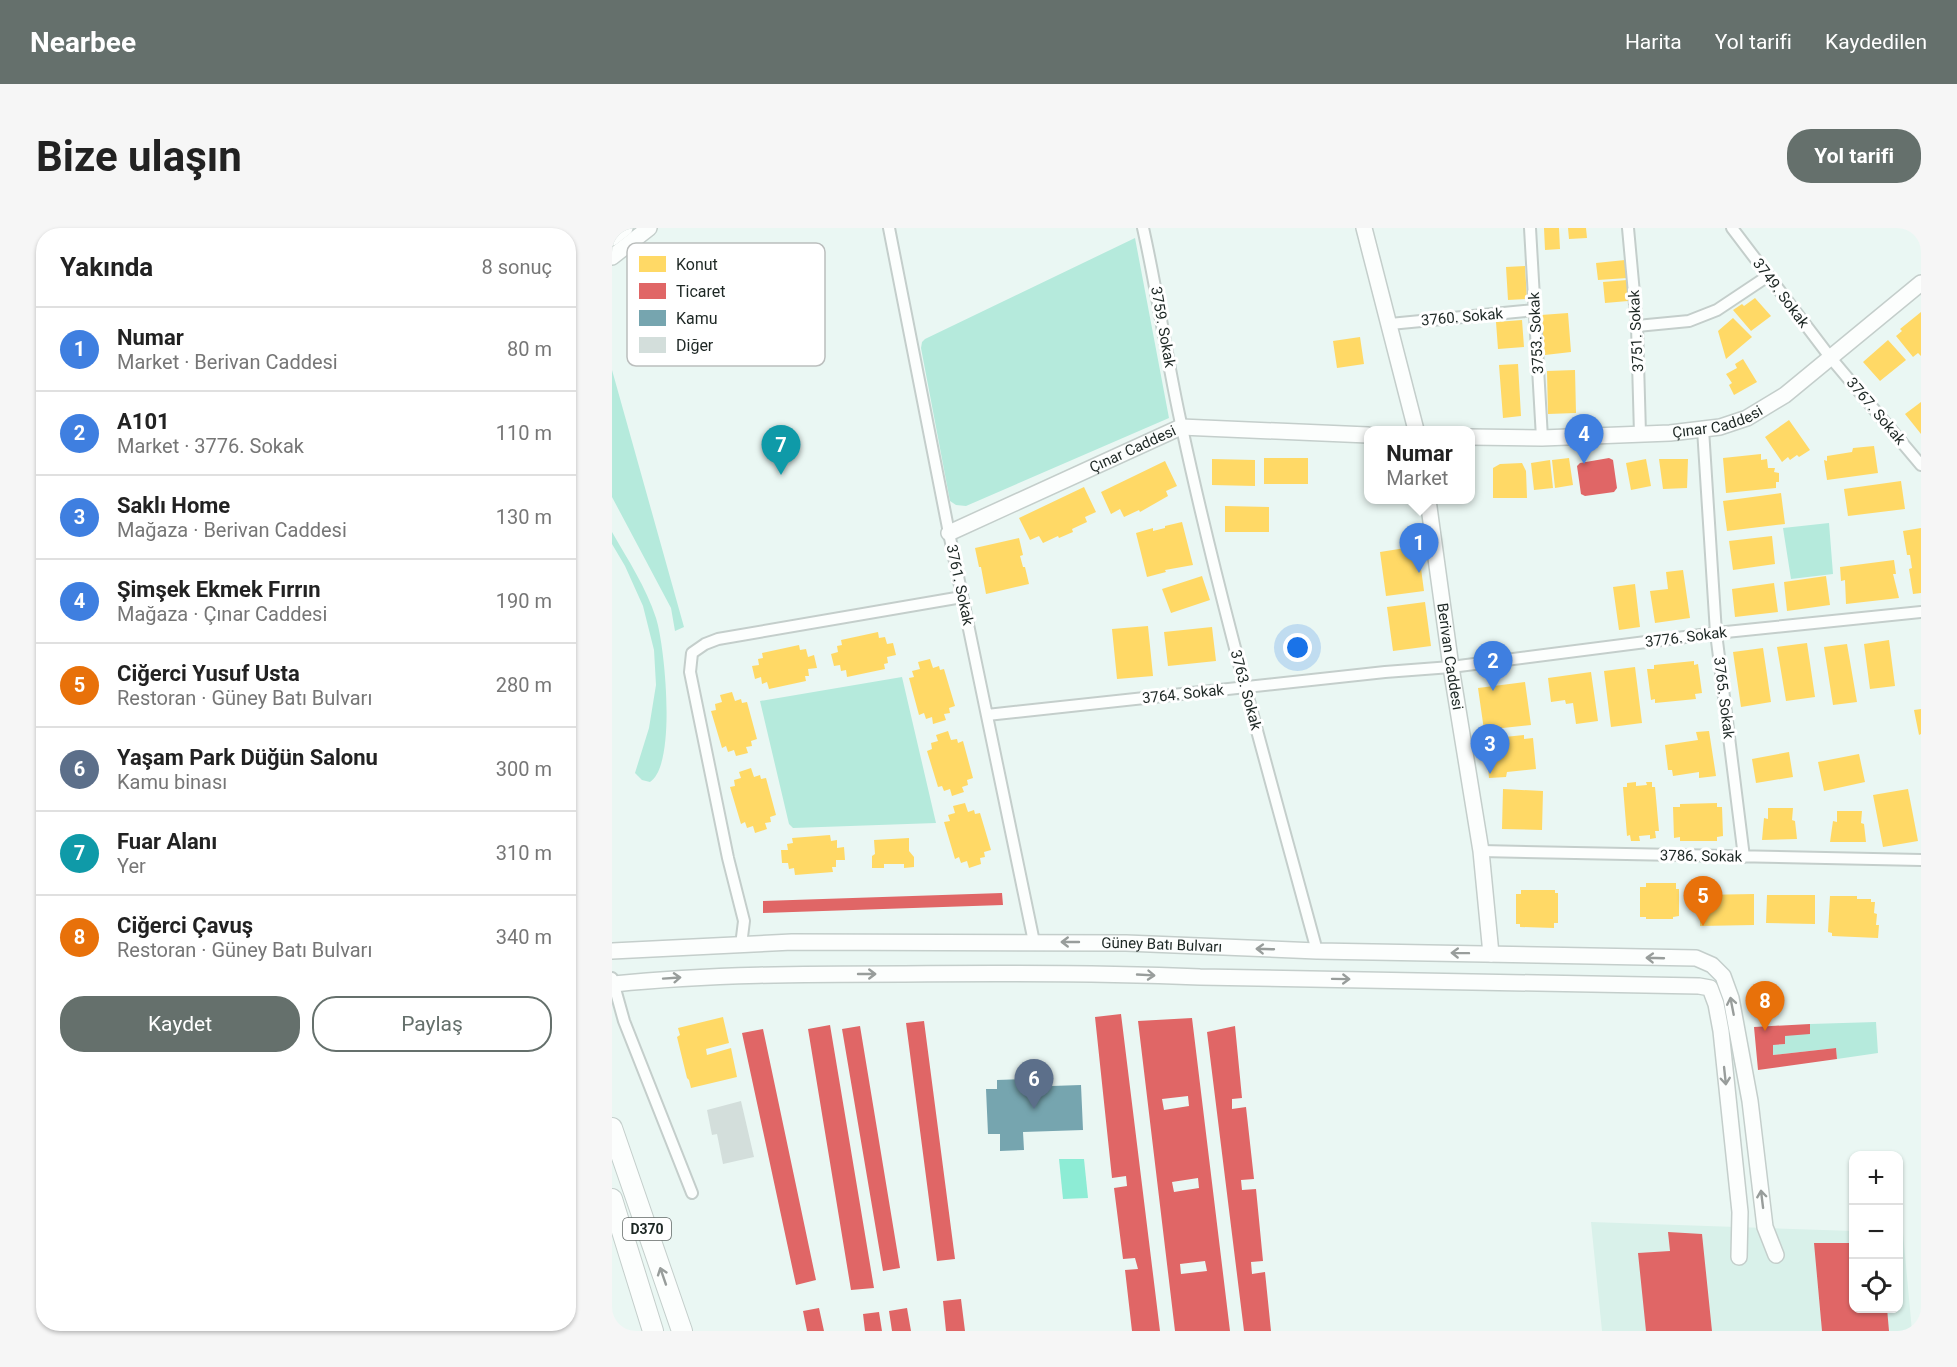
<!DOCTYPE html>
<html lang="tr">
<meta charset="utf-8">
<style>
:root{--surface:#fff;--page:#f6f6f6;--text:#222;--muted:#767676;--line:#e0e0e0;--accent:#65706c}
body{margin:0;font-family:Roboto,sans-serif;background:var(--page);color:var(--text)}
.controls{position:absolute;right:18px;bottom:18px;display:grid;overflow:hidden;border-radius:12px;box-shadow:0 2px 4px #0004}
.controls button{width:54px;height:54px;display:grid;place-items:center;padding:0;border:0;border-bottom:2px solid var(--line);background:var(--surface);color:var(--text);font:30px sans-serif}
.you{position:absolute;left:686px;top:420px;width:21px;height:21px;margin:-15px;border:4px solid #fff;border-radius:50%;background:#1a73e8;box-shadow:0 0 0 9px #1a73e833}
.badge{display:grid;place-items:center;width:39px;height:39px;border-radius:50%;background:var(--accent);color:#fff;font-size:20px;font-weight:700}
.pin{position:absolute;translate:-50% -50px;filter:drop-shadow(0 2px 3px #0008)}
.pin::after{content:'';position:absolute;top:32px;width:21px;height:18px;background:inherit;clip-path:polygon(0 0,100% 0,50% 100%)}
.popup{position:absolute;left:752px;top:198px;width:111px;height:78px;box-sizing:border-box;display:grid;place-content:center;border-radius:12px;background:var(--surface);filter:drop-shadow(0 2px 4px #0005);font-size:20px;white-space:nowrap;color:var(--muted)}
.popup b{font-size:22px;color:var(--text)}
.popup::after{content:'';position:absolute;left:50%;top:100%;margin-left:-12px;border:12px solid transparent;border-top-color:var(--surface)}
.list{margin:0;padding:0;list-style:none}
h2{display:flex;justify-content:space-between;align-items:center;height:78px;margin:0;padding:0 24px;font-size:26px}
h2 small{font-size:20px;font-weight:400;color:var(--muted)}
.list li{display:grid;grid-template-columns:39px 1fr auto;gap:18px;align-items:center;box-sizing:border-box;height:84px;padding:0 24px;border-top:2px solid var(--line)}
.list b{display:block;font-size:22px;white-space:nowrap}
.list p{margin:0;font-size:20px;white-space:nowrap;color:var(--muted)}
.list em{font-size:20px;font-style:normal;color:var(--muted)}
.actions{display:flex;gap:12px;padding:18px 24px}
.actions a{flex:1;padding:14px 0;border:2px solid var(--accent);border-radius:24px;text-align:center;font-size:21px;color:var(--accent)}
.actions .main{background:var(--accent);color:#fff}
.icon{flex:none;width:33px;height:33px;fill:none;stroke:currentColor;stroke-width:2;stroke-linecap:round;stroke-linejoin:round}
.map{position:relative;flex:none;width:1309px;height:1103px;overflow:hidden;border-radius:24px}
header{display:flex;align-items:center;gap:36px;box-sizing:border-box;height:84px;padding:0 30px;background:var(--accent);color:#fff}
header strong{font-size:28px}
nav{display:flex;gap:33px;margin-inline-start:auto;font-size:21px}
.intro{display:flex;align-items:center;justify-content:space-between;box-sizing:border-box;height:144px;padding:0 36px}
h1{margin:0;font-size:42px}
.button{padding:15px 27px;border-radius:24px;background:var(--accent);color:#fff;font-size:21px;font-weight:700}
main{display:flex;gap:36px;padding:0 36px}
aside{flex:1;background:var(--surface);border-radius:24px;box-shadow:0 2px 4px #0004}
.map>svg:first-child{display:block}
.built{fill:#d9f1ea}
.green{fill:#b5eadc}
.water{fill:#8decd5}
.homes{fill:#ffd966}
.shops{fill:#e06666;fill-rule:evenodd}
.public{fill:#76a5af}
.building{fill:#d3dedb}
.lines{fill:none;stroke-linecap:round;stroke-linejoin:round}
.street-casing{stroke:#c4cecb;stroke-width:14}
.secondary-casing{stroke:#c4cecb;stroke-width:18}
.highway-casing{stroke:#c4cecb;stroke-width:22}
.street{stroke:#fcfefd;stroke-width:10}
.secondary{stroke:#fcfefd;stroke-width:15}
.highway{stroke:#fcfefd;stroke-width:20}
.oneway{stroke:#989d9b}
.labels{text-anchor:middle;dominant-baseline:central;stroke-width:6;stroke-linejoin:round;paint-order:stroke}
.shield{fill:#fff;stroke:#616866;stroke-width:1.5}
.shield-label{font-size:14px;font-weight:bold;fill:#1d2724}
.street-label{font-size:15px;fill:#1d2724;stroke:#fff}
.key{fill:#fff;stroke:#bbbebd;stroke-width:1.5}
.key-label{font-size:16px;fill:#1d2724}
</style>
<header>
<strong>Nearbee</strong>
<nav><a>Harita</a><a>Yol tarifi</a><a>Kaydedilen</a></nav>
</header>
<div class="intro"><h1>Bize ulaşın</h1><a class="button">Yol tarifi</a></div>
<main>
<aside>
<h2>Yakında<small>8 sonuç</small></h2>
<ul class="list">
<li><span class="badge" style="background:#3f7fe0">1</span><div><b>Numar</b><p>Market · Berivan Caddesi</p></div><em>80 m</em></li>
<li><span class="badge" style="background:#3f7fe0">2</span><div><b>A101</b><p>Market · 3776. Sokak</p></div><em>110 m</em></li>
<li><span class="badge" style="background:#3f7fe0">3</span><div><b>Saklı Home</b><p>Mağaza · Berivan Caddesi</p></div><em>130 m</em></li>
<li><span class="badge" style="background:#3f7fe0">4</span><div><b>Şimşek Ekmek Fırrın</b><p>Mağaza · Çınar Caddesi</p></div><em>190 m</em></li>
<li><span class="badge" style="background:#e8710a">5</span><div><b>Ciğerci Yusuf Usta</b><p>Restoran · Güney Batı Bulvarı</p></div><em>280 m</em></li>
<li><span class="badge" style="background:#5c6f8a">6</span><div><b>Yaşam Park Düğün Salonu</b><p>Kamu binası</p></div><em>300 m</em></li>
<li><span class="badge" style="background:#0f9aa8">7</span><div><b>Fuar Alanı</b><p>Yer</p></div><em>310 m</em></li>
<li><span class="badge" style="background:#e8710a">8</span><div><b>Ciğerci Çavuş</b><p>Restoran · Güney Batı Bulvarı</p></div><em>340 m</em></li>
</ul>
<div class="actions"><a class="main">Kaydet</a><a>Paylaş</a></div>
</aside>
<div class="map">
<svg width="1309" height="1103" viewBox="0 0 1309 1103">
<rect width="100%" height="100%" fill="#eaf7f3"/>
<!-- built -->
<path class="built" d="M979,994L1241,1003L1242,1080H1286L1287,1004L1291,1005L1300,1103H990Z"/>
<!-- green -->
<path class="green" d="M523,10L557,190L354,278L344,277L338,273L309,120L310,114L313,111Z
M0,142L72,399L63,403L59,380L0,269Z
M1217,295L1221,346L1179,351L1171,300Z
M0,304C16,332 34,359 44,390C53,418 65,537 38,554L30,552L23,545L37,500L44,457L42,422L31,378L13,338L0,316Z
M290,449L324,595L181,600L177,596L148,473Z
M1264,794L1266,825L1225,831L1224,820L1161,827V817L1173,816V808L1198,796Z"/>
<!-- water -->
<path class="water" d="M447,931H472L476,970L451,971Z"/>
<!-- homes -->
<path class="homes" d="M932,0H947L948,21L933,22Z
M956,0H974L975,10L957,11Z
M1013,32L1015,50L986,52L984,35Z
M913,38L915,71L896,72L894,39Z
M1015,52L1016,73L993,75L991,54Z
M1143,70L1159,88L1139,103L1121,82L1130,76L1132,78Z
M1309,84V128L1306,125L1301,129L1284,108L1290,103L1288,101Z
M956,85L959,124L933,127L929,87Z
M1121,90L1140,109L1114,131L1106,103Z
M910,92L912,119L886,121L884,94Z
M748,109L752,136L725,140L721,113Z
M1276,112L1294,132L1268,153L1251,134Z
M1131,131L1145,154L1122,167L1117,157L1120,155L1114,146L1125,140L1123,136Z
M906,136L909,188L891,190L887,137Z
M963,142L964,185L936,186L935,143Z
M1309,174V206L1293,186Z
M1177,192L1198,222L1187,229L1185,227L1178,232L1176,229L1170,234L1153,209Z
M1262,218L1266,245L1215,252L1212,232L1215,233V228L1240,224L1241,220Z
M1149,226V232L1155,231L1156,240H1163L1162,244L1167,245V254H1164V260L1114,265L1111,230Z
M652,230H696V256H652Z
M957,230L961,257L943,260L940,232Z
M600,231L643,232V258L600,257Z
M1034,231L1039,258L1019,262L1014,235Z
M1047,231H1076L1075,260L1051,261Z
M938,232L941,260L922,262L919,235Z
M553,233L565,258L554,263L556,268L528,284L527,282L512,289L508,281L499,286L489,264Z
M910,235L914,243L915,270H881V240L888,236Z
M1289,253L1293,281L1236,288L1232,261Z
M472,259L484,284L473,289L475,294L460,301L461,304L447,310L446,308L431,315L427,308L418,312L407,290Z
M1169,265L1173,296L1115,303L1111,273Z
M613,278L657,279V304H613Z
M570,294L581,337L553,342L554,344L535,349L524,305L541,300V303L553,300V298Z
M1309,300V365L1301,366L1297,341L1300,340L1298,327H1295L1291,303Z
M1160,308L1163,336L1121,342L1117,313Z
M407,310L411,327L408,328L411,339H413L417,356L374,366L369,339H367L363,320Z
M806,318L812,363L774,368L768,324Z
M1282,332L1284,346H1281L1287,370L1234,376L1233,352L1229,353L1228,339Z
M1071,342L1078,390L1043,395L1038,363L1056,361L1054,344Z
M590,348L598,372L559,385L550,361Z
M1214,348L1218,377L1175,383L1172,354Z
M1162,355L1166,384L1123,389L1120,361Z
M1023,356L1028,399L1007,402L1001,359Z
M813,374L819,418L781,423L775,379Z
M536,398L541,448L505,451L500,401Z
M600,399L604,433L556,438L552,404Z
M266,404L267,410L273,409L275,416L281,415L284,427L275,429L276,435L272,436L273,441L235,449L234,442L229,443L228,437L222,438L219,426L226,424L225,418L230,417L229,412Z
M1277,412L1283,458L1258,461L1252,416Z
M1195,415L1203,469L1174,473L1165,419Z
M1235,416L1245,474L1221,477L1212,419Z
M187,417L188,422L194,421L196,429L202,427L205,440L196,441L197,448H193L194,453L157,461L155,454L150,456L149,449L143,451L140,438L147,437L146,431L151,430L150,425Z
M1151,420L1159,474L1129,479L1121,424Z
M318,431L321,440L327,438L328,442L332,441L343,478L337,480L338,485L332,486L334,492L321,496L320,489L314,491L312,485L307,487L297,450L302,449L300,443L308,441L306,434Z
M1082,433V437L1086,436L1090,465L1083,466L1084,471L1043,475V471L1039,472L1035,441H1042V437Z
M1023,439L1030,495L999,499L992,443Z
M979,444L986,493L964,496L961,475L954,476L953,472L939,474L936,450Z
M913,454L919,497L872,502L866,460Z
M120,464L123,473L129,471L130,475L135,474L145,511L139,513L140,518L134,519L136,525L124,528L122,522L116,524L114,518L110,520L99,483L104,482L103,476L110,474L108,467Z
M1309,481V506L1307,507L1302,482Z
M336,503L339,512L345,511L346,515L351,513L361,550L355,552L356,557L350,559L352,564L340,568L338,561L332,563L330,558L326,559L315,523L320,521L319,515L326,513L324,507Z
M1097,503L1104,548L1087,550V544L1061,548L1060,542H1056L1053,517L1086,512L1084,504Z
M912,507V511L921,510L924,541L895,544L894,549L877,550L873,511Z
M1177,524L1181,549L1144,555L1140,531Z
M1247,526L1253,554L1212,563L1206,534Z
M139,540L142,549L148,547L149,551L154,550L164,587L158,589L159,594L153,595L155,601L143,605L141,598L135,600L133,594L129,596L118,559L123,558L122,552L129,550L127,544Z
M1024,554V558L1035,557L1034,554H1040V559H1043L1047,603H1043L1044,610L1038,611V607L1027,608L1028,613H1019L1018,607L1015,608L1011,559H1015V555Z
M891,561L931,563L930,602L890,601Z
M1296,561L1306,613L1271,619L1261,567Z
M353,575L356,584L362,582L363,586L368,585L379,622L372,624L373,629L368,630L369,636L357,640L355,633L349,635L347,629L343,631L332,594L338,593L336,587L343,585L341,578Z
M1105,575V579H1110L1111,608L1105,609V613H1068V609L1062,610L1061,579H1068V576Z
M1156,580H1181L1180,592L1183,593L1185,611L1150,612L1152,590L1156,591Z
M1225,583H1250L1249,595L1252,596L1254,614H1218L1221,593L1225,594Z
M218,607L219,613L225,612V620L232,619L233,632H224V639H220L221,644L183,647L182,640L177,641L176,635H170L169,622H176L175,616L181,615L180,610Z
M297,610V623L302,629V639L292,640V636H272V640H260V628L263,626L262,612Z
M1034,655H1064V661H1067V688L1061,689V691H1034V689H1028V659H1034Z
M909,662H943V665H946V695H942V700L908,699V696H904V666H909Z
M1142,666V697L1088,698V667Z
M1155,667H1203V696L1154,695Z
M1218,668H1245V671H1259V674H1263L1262,685L1265,686L1264,697H1267L1266,710L1220,708V705L1216,704Z
M111,789L117,815L94,821L95,827L119,820L125,849L79,860L77,852L75,850L65,809L68,807L66,800Z"/>
<!-- shops -->
<path class="shops" d="M997,230L1001,232L1005,260L1002,264L973,268L969,266L965,238L968,235Z
M390,665L391,677L151,685V673Z
M509,786L548,1103H520L513,1042L526,1041L523,1030L511,1031L502,960L515,958L514,948L500,950L483,789Z
M580,790L618,1103H563L526,793ZM576,868L577,878L552,882L550,871ZM586,950L587,960L562,964L560,954ZM593,1033L595,1043L569,1046L568,1036Z
M312,793L343,1031L325,1033L294,795Z
M1198,796V806L1173,808V816L1161,817V827L1224,820L1225,831L1146,842L1142,799Z
M218,797L262,1060L239,1062L196,801Z
M248,798L288,1040L271,1043L230,801Z
M623,798L630,870L620,871V881L634,879L642,951L629,952L630,962L644,961L651,1033L639,1034L640,1046L653,1044L659,1103H632L595,804Z
M151,801L204,1052L184,1057L130,805Z
M1056,1004L1090,1006L1100,1103H1034L1026,1025L1058,1023Z
M1202,1015H1242V1080H1275L1277,1103H1210Z
M349,1071L353,1103H334L331,1073Z
M207,1080L212,1103H195L191,1083Z
M295,1080L299,1103H280L277,1083Z
M267,1084L270,1103H253L251,1086Z"/>
<!-- public -->
<path class="public" d="M410,851V859L469,857L471,902L411,904L412,922L388,923V906H376L374,861H385V852Z"/>
<!-- building -->
<path class="building" d="M129,873L142,929L111,936L105,906L100,907L95,882Z"/>
<g class="lines">
<!-- street casing -->
<g class="street-casing">
<path id="street" d="M277,0L337,305L422,714
M531,0C546,66 555,134 570,200C608,376 658,549 705,723
M918,0L930,210
M1016,0L1025,98L1028,206
M1120,0L1218,129L1309,237
M778,96L923,82
M1025,98L1077,93L1105,82L1156,48
M1091,201L1104,405L1132,629
M375,487L773,444L839,439L1104,405L1309,384
M869,623L1309,632
M129,717L132,693L116,630L78,444L80,425L93,416L106,411L350,369
M0,750L12,793L80,965"/>
</g>
<!-- secondary casing -->
<g class="secondary-casing">
<g id="secondary">
<path d="M752,0L804,202"/>
<path d="M0,10L13,0"/>
<path d="M0,29L37,0"/>
<path id="s1" d="M858,209L930,210L1058,205L1108,199L1135,190L1173,167L1309,55"/>
<path id="s2" d="M816,272L839,439L869,623L879,726"/>
<path id="s3" d="M337,305L569,199L756,207"/>
<path id="s4" d="M0,723L180,714L514,715L705,723L1084,730L1100,737L1111,748L1119,770L1138,873L1153,999L1164,1027"/>
<path d="M2,756C98,746 195,746 292,746C391,745 489,745 588,749L1087,758L1098,760L1104,776L1109,803L1128,984L1127,1029"/>
</g>
</g>
<!-- highway casing -->
<g class="highway-casing">
<path id="highway" d="M0,900L70,1103
M0,971L41,1103"/>
</g>
<!-- street -->
<use href="#street" class="street"/>
<!-- secondary -->
<use href="#secondary" class="secondary"/>
<!-- highway -->
<use href="#highway" class="highway"/>
</g>
<!-- one-way arrows -->
<defs><path id="oneway-shaft" d="M-6 0H5M1.5-3L5.5 0L1.5 3" fill="none" stroke-width="1.6" stroke-linecap="round" stroke-linejoin="round" transform="scale(1.5)"/></defs>
<g class="oneway">
<use href="#oneway-shaft" transform="translate(458 714) rotate(-180)"/>
<use href="#oneway-shaft" transform="translate(653 721) rotate(-178)"/>
<use href="#oneway-shaft" transform="translate(848 725) rotate(-179)"/>
<use href="#oneway-shaft" transform="translate(1043 730) rotate(-178)"/>
<use href="#oneway-shaft" transform="translate(255 746)"/>
<use href="#oneway-shaft" transform="translate(534 747) rotate(3)"/>
<use href="#oneway-shaft" transform="translate(60 750) rotate(-4)"/>
<use href="#oneway-shaft" transform="translate(729 751) rotate(1)"/>
<use href="#oneway-shaft" transform="translate(1120 778) rotate(-101)"/>
<use href="#oneway-shaft" transform="translate(1113 848) rotate(84)"/>
<use href="#oneway-shaft" transform="translate(1150 971) rotate(-97)"/>
<use href="#oneway-shaft" transform="translate(51 1048) rotate(-109)"/>
</g>
<g class="labels">
<!-- shield labels -->
<rect class="shield" x="11" y="990" width="48" height="22" rx="4.5"/>
<g class="shield-label">
<text x="35" y="1001">D370</text>
</g>
<!-- street labels -->
<g class="street-label">
<text transform="translate(1169 65) rotate(53)">3749. Sokak</text>
<text transform="translate(850 89) rotate(-5)">3760. Sokak</text>
<text transform="translate(551 99) rotate(80)">3759. Sokak</text>
<text transform="translate(1024 103) rotate(-93)">3751. Sokak</text>
<text transform="translate(924 105) rotate(-93)">3753. Sokak</text>
<text transform="translate(1264 183) rotate(50)">3767. Sokak</text>
<text stroke="none"><textPath href="#s1" startOffset="249">Çınar Caddesi</textPath></text>
<text stroke="none"><textPath href="#s3" startOffset="202">Çınar Caddesi</textPath></text>
<text transform="translate(348 357) rotate(78)">3761. Sokak</text>
<text transform="translate(1074 409) rotate(-7)">3776. Sokak</text>
<text stroke="none"><textPath href="#s2" startOffset="158">Berivan Caddesi</textPath></text>
<text transform="translate(634 462) rotate(75)">3763. Sokak</text>
<text transform="translate(571 466) rotate(-6)">3764. Sokak</text>
<text transform="translate(1112 470) rotate(83)">3765. Sokak</text>
<text transform="translate(1089 628) rotate(1)">3786. Sokak</text>
<text stroke="none"><textPath href="#s4" startOffset="550">Güney Batı Bulvarı</textPath></text>
</g>
</g>
<!-- legend -->
<rect x="15" y="15" width="198" height="123" rx="9" class="key"/>
<rect x="27" y="28" width="27" height="16" fill="#ffd966"/>
<rect x="27" y="55" width="27" height="16" fill="#e06666"/>
<rect x="27" y="82" width="27" height="16" fill="#76a5af"/>
<rect x="27" y="109" width="27" height="16" fill="#d3dedb"/>
<g class="key-label">
<text x="64" y="42">Konut</text>
<text x="64" y="69">Ticaret</text>
<text x="64" y="96">Kamu</text>
<text x="64" y="123">Diğer</text>
</g>
</svg>
<div class="controls">
<button>+</button>
<button>−</button>
<button><svg class="icon" aria-label="locate" viewBox="0 0 24 24"><circle cx="12" cy="12" r="6"/><path d="M12 2v4M12 18v4M2 12h4M18 12h4"/></svg></button>
</div>
<div class="you"></div>
<div class="pin badge" style="left:807px;top:345px;background:#3f7fe0">1</div>
<div class="popup"><b>Numar</b>Market</div>
<div class="pin badge" style="left:881px;top:463px;background:#3f7fe0">2</div>
<div class="pin badge" style="left:878px;top:546px;background:#3f7fe0">3</div>
<div class="pin badge" style="left:972px;top:236px;background:#3f7fe0">4</div>
<div class="pin badge" style="left:1091px;top:698px;background:#e8710a">5</div>
<div class="pin badge" style="left:422px;top:881px;background:#5c6f8a">6</div>
<div class="pin badge" style="left:169px;top:247px;background:#0f9aa8">7</div>
<div class="pin badge" style="left:1153px;top:803px;background:#e8710a">8</div>
</div>
</main>
